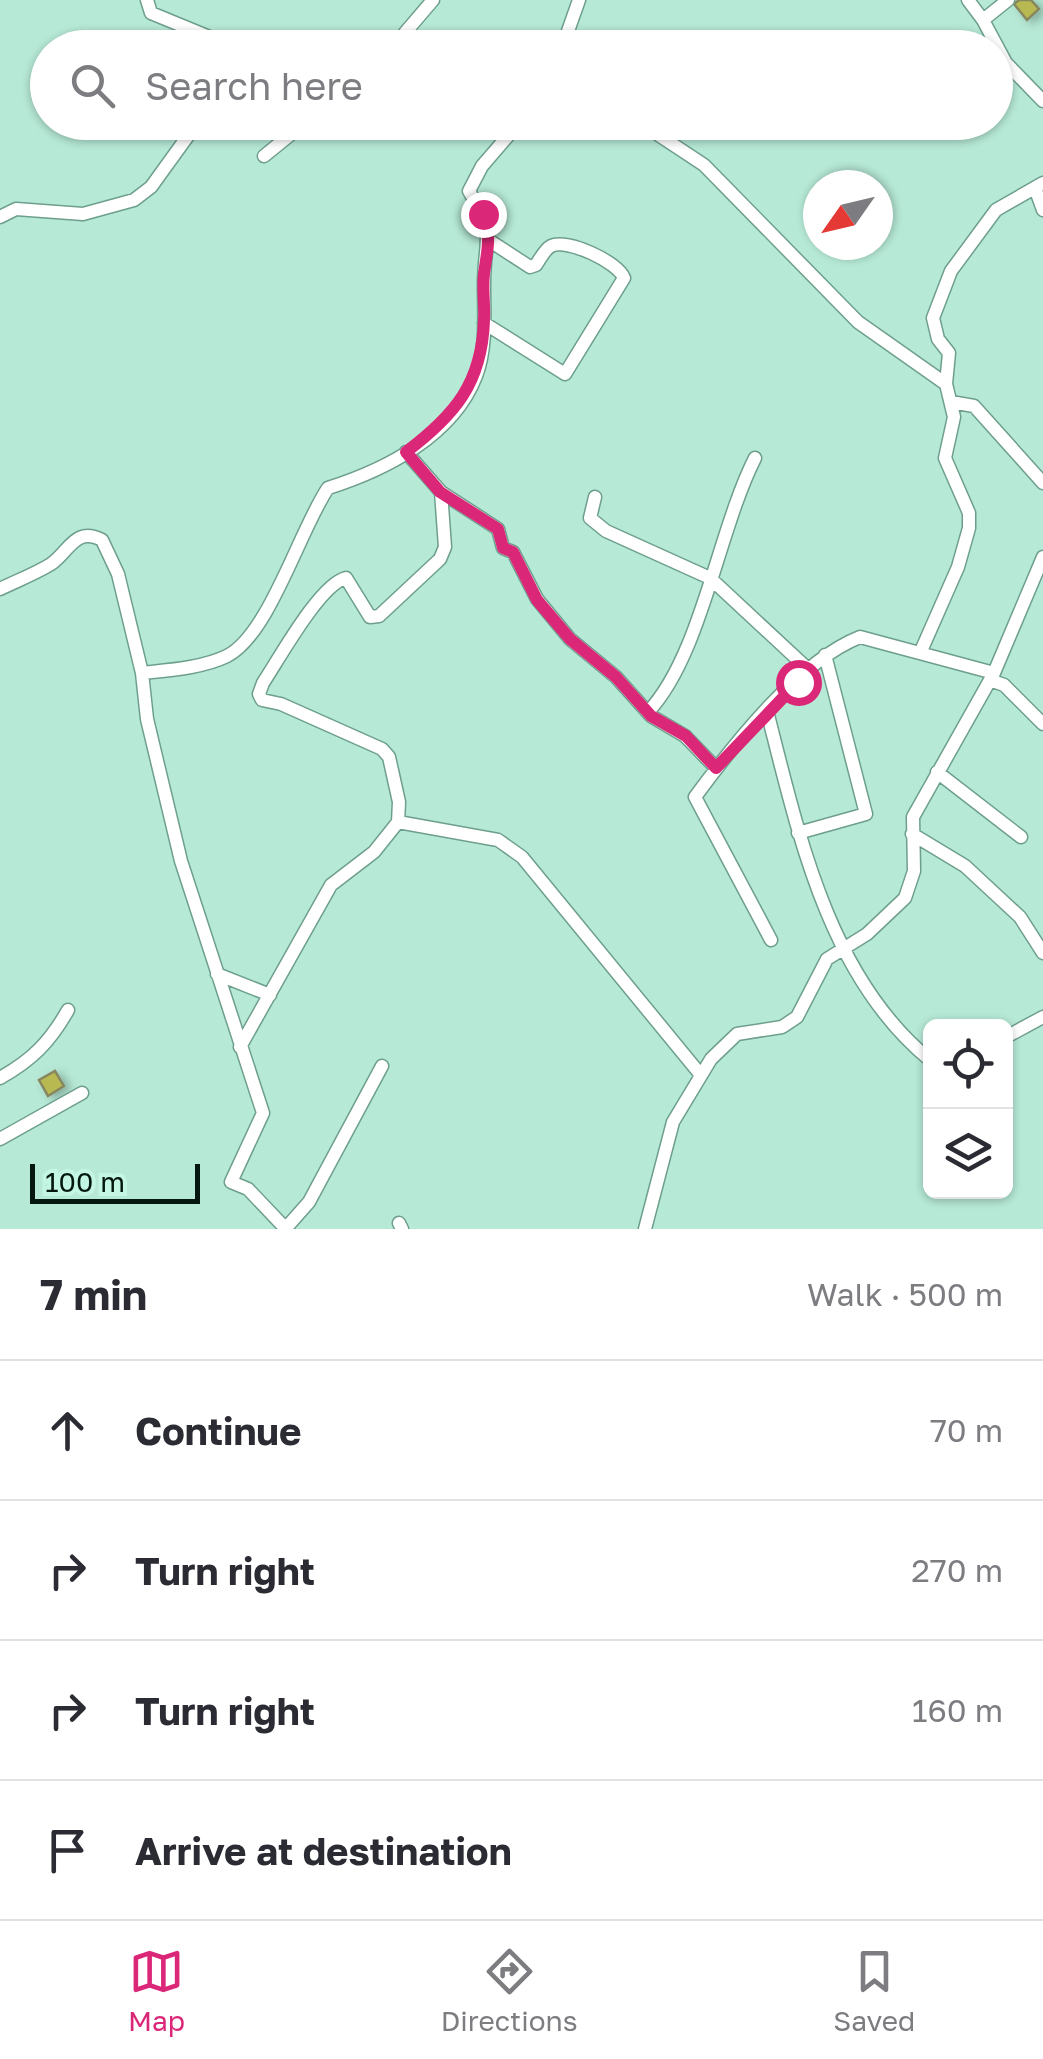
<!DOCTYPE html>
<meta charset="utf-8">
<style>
:root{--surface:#fff;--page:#f2f2f3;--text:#2b2b33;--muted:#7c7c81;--line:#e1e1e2;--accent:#db2777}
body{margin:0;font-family:"Golos Text",sans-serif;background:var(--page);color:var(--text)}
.controls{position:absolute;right:30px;bottom:30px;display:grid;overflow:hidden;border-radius:15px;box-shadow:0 2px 8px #0004}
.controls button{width:90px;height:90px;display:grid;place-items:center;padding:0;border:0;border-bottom:2px solid var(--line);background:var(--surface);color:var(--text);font:50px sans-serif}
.compass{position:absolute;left:803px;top:170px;width:90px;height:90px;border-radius:50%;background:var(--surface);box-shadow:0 2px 8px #0004;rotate:236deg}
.scale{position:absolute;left:30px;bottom:25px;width:170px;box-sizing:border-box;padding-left:10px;border:5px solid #041711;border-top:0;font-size:28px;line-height:35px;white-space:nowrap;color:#041711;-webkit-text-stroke:8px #c3f7e3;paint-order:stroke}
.stop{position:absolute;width:30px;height:30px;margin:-22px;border:8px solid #db2777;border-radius:50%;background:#fff}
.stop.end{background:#db2777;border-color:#fff;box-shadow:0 2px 10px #0008}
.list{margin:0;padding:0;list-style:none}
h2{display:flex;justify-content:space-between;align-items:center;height:130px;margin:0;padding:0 40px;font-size:42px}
h2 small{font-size:32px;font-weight:400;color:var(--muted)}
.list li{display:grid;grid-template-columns:65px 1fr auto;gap:30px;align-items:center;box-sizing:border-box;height:140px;padding:0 40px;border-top:2px solid var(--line)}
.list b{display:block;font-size:38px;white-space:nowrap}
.list em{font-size:32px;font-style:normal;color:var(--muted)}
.icon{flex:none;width:55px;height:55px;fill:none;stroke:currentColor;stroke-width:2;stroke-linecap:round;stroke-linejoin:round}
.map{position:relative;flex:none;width:1043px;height:1229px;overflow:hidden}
.search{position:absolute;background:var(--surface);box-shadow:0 2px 8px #0004;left:30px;right:30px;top:30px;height:110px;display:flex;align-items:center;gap:25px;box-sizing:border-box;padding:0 35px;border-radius:55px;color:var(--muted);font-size:38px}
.sheet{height:690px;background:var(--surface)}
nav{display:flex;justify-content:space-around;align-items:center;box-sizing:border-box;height:140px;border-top:2px solid var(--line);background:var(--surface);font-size:28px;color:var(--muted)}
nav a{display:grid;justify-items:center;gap:5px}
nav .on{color:var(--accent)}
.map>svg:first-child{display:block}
.building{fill:#b8ba51;stroke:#86875e;stroke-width:2.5;filter:url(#shadow)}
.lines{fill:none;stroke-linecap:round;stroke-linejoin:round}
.minor-casing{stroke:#6e9f8d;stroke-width:15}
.minor{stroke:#fff;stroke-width:12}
.route{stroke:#db2777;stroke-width:12}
</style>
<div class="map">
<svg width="1043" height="1229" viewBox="0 0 1043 1229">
<defs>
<filter id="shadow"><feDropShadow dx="5.5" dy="3" stdDeviation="5" flood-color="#0004"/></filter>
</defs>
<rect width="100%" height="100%" fill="#b6e9d6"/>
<!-- building -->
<path class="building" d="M1019,0H1031L1039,9L1027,20L1014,4Z
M55,1071L64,1086L48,1096L39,1080Z"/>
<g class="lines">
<!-- minor casing -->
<g class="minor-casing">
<path id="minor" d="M147,0L151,13L236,48
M968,0L983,20L1008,0
M983,20L1006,63L1043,101
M392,48L433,0
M562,48L579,0
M639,122L704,165L858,322L946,384
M264,156L306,122
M1035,188L1043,210
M0,217L16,209L83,214L134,200L151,187L198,122
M484,323L565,374L624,278C618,262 567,238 551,246C545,249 540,259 536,265L530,267L490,241
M951,402L974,406L1043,483
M406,452L441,492L498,529L503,548L513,552L537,599L570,639L616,677L651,716L685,736L716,768
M595,497L590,518L606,531L710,578L810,671
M0,589C16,581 35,574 51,564C69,552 75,526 102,540L118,574L142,673
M921,651L958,567L969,528V513L945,458L954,417L946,384L949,353L938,339L933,318L951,271L996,210L1043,183
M990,680L1004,685L1043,724
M767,711C798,832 828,977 930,1060
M648,712C701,656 718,531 755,458
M937,772L1021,837
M398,822L498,840L522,857L700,1074
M798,833L866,814L825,655
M912,834L965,866L1020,917L1043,953
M771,940L695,797C734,744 799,661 860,637L994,673
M217,974L270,995
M1006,1037L1043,1017
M240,1047L331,885L374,852L398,822L399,802L389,757L382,749L281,704L262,700L259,694L263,683C279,659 320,584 346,578L370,617L379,616L440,559L445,547L441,492
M0,1078C32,1060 50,1042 68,1010
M0,1139L82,1093
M399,1223L402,1229
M286,1228L309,1202L382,1066
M286,1229L248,1189L231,1182L263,1113L181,861L147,719L142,673C170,670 202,668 227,656C269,635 300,529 328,488C385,470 453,436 476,376C487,348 484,314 484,285C484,237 497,238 469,191L482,166L520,122
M645,1229L673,1122L711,1059L737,1034L782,1027L797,1017L827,959L867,934L905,898L914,871L913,817L994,673L1043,557"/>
</g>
<!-- minor -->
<use href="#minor" class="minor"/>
</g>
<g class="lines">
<!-- route -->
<path class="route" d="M483,214C492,238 487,250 484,274C482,289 485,305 484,320C482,383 455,415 406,452L440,492L498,529L503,548L513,552L537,600L570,639L616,677L651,716L686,736L716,768L798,682"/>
</g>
</svg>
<div class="controls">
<button><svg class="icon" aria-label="locate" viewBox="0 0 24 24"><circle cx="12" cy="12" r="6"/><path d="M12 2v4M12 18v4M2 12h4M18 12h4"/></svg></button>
<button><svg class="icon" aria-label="layers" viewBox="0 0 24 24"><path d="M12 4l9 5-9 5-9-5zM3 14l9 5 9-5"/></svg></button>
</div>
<svg class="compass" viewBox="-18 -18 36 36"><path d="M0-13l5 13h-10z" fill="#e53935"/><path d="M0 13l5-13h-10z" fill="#7c7c81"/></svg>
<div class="scale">100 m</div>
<div class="stop" style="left:798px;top:682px"></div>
<div class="stop end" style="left:483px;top:214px"></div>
<div class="search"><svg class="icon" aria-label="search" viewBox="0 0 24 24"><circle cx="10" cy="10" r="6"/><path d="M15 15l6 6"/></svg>Search here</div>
</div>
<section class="sheet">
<h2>7 min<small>Walk · 500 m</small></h2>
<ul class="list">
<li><svg class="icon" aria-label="ahead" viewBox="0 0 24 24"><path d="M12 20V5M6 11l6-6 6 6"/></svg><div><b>Continue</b></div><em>70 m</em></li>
<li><svg class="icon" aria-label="right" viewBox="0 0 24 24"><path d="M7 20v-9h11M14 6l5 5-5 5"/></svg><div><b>Turn right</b></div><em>270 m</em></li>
<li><svg class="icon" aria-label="right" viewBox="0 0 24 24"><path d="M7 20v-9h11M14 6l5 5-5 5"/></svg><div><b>Turn right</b></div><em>160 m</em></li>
<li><svg class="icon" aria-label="arrive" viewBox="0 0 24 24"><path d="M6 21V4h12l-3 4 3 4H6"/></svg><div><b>Arrive at destination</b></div></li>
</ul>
</section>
<nav>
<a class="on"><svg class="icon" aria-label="map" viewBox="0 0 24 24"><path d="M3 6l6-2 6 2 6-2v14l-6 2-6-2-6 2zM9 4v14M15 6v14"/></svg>Map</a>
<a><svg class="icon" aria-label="directions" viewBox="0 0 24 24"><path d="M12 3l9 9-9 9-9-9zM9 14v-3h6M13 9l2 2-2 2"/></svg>Directions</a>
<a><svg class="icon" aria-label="saved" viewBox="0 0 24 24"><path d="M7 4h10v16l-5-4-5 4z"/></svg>Saved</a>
</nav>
